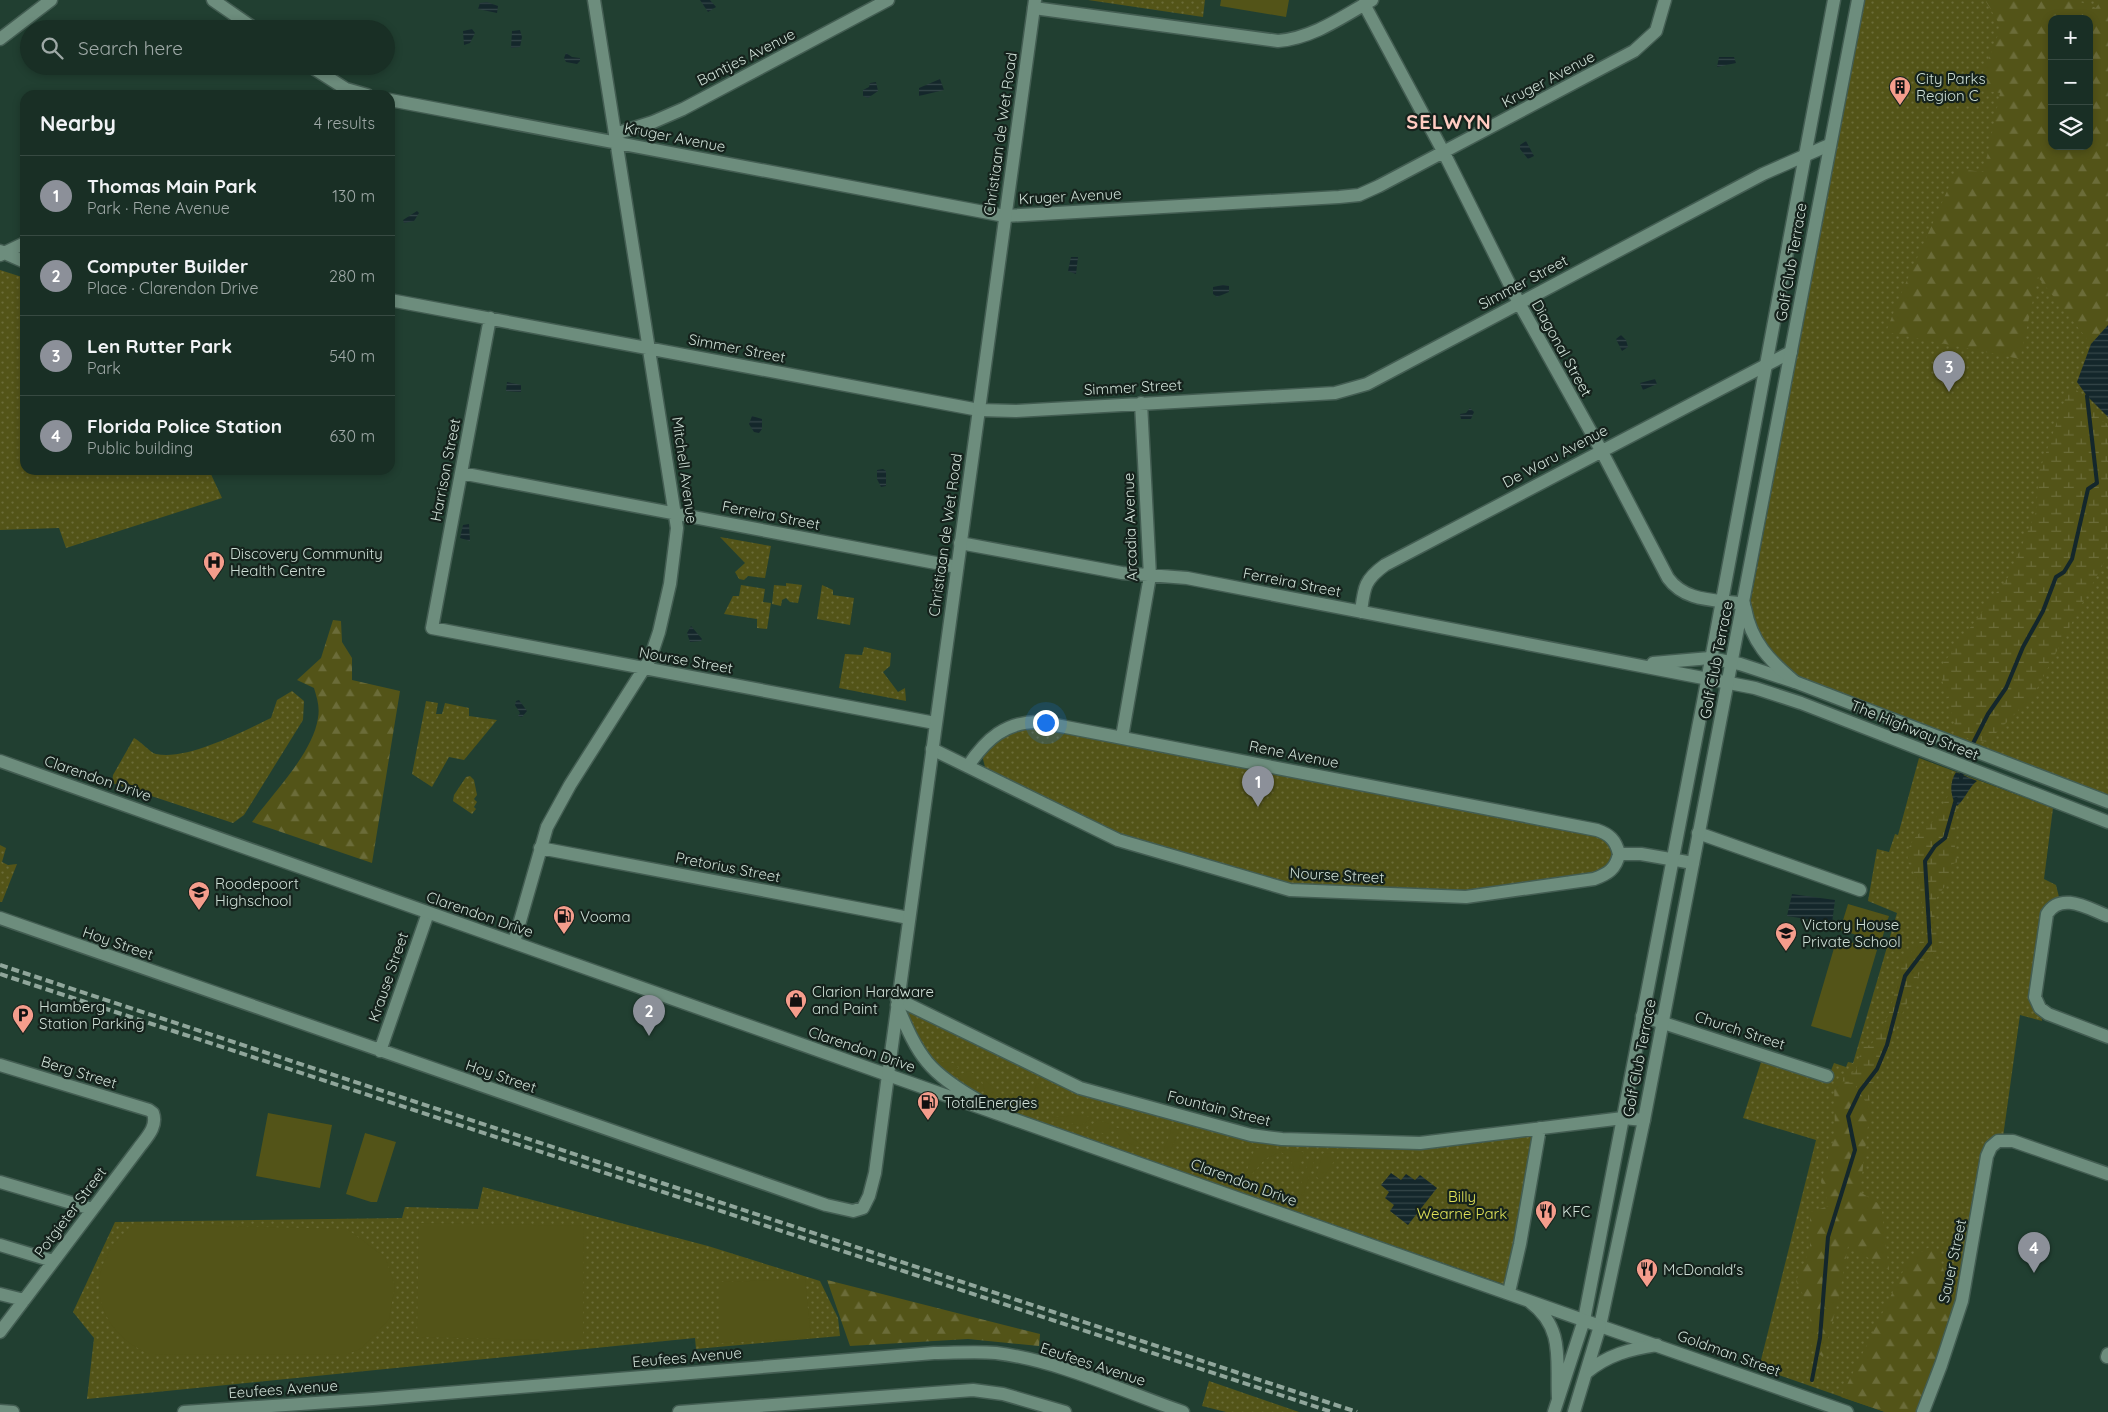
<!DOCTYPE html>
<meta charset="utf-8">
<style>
:root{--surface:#192f25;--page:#263b32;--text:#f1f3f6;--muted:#9fa9a7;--line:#374a42;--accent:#8c9099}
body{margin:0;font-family:Quicksand,sans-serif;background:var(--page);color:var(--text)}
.controls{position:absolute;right:15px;top:15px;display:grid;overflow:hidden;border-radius:10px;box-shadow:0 2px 8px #0003}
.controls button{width:45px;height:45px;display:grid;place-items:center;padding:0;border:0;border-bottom:1px solid var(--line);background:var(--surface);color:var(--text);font:25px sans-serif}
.you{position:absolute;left:1045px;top:722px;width:18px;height:18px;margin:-12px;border:4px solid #fff;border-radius:50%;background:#1a73e8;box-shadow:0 0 0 8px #1a73e833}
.badge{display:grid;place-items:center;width:32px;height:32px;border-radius:50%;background:var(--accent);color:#fff;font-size:16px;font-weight:700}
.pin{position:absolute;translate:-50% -41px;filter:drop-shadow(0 1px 2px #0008)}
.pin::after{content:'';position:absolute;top:26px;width:18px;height:15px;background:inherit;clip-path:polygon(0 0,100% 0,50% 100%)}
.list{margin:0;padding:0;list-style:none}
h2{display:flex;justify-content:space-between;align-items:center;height:65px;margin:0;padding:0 20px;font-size:21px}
h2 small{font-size:16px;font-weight:400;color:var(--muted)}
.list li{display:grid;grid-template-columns:32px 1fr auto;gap:15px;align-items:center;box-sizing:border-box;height:80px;padding:0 20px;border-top:1px solid var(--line)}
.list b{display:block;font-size:19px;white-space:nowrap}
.list p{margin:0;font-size:16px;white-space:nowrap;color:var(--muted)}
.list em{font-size:16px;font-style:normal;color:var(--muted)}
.icon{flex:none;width:28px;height:28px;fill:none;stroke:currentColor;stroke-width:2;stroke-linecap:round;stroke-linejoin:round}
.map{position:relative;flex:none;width:2108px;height:1412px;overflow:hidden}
.search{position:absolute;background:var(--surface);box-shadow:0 2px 8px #0003;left:20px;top:20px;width:375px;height:55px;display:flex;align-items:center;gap:12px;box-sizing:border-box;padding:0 18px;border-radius:28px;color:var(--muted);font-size:19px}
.panel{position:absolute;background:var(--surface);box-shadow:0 2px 8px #0003;left:20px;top:90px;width:375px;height:385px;border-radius:15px}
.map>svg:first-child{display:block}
.grass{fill:url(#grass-dots);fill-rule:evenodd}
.forest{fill:url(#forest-firs);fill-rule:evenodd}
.wetland{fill:url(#wetland-marsh)}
.garden{fill:#535418}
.water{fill:url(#water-rules)}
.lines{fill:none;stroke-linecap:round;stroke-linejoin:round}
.stream{stroke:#14272b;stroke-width:4}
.minor-casing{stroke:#435d52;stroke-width:15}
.tertiary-casing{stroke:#435d52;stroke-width:15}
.secondary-casing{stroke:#435d52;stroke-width:15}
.minor{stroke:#6d8d7d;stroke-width:12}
.tertiary{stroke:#6d8d7d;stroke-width:12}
.secondary{stroke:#6d8d7d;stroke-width:12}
.rail{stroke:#90a69b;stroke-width:4;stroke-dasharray:8 4;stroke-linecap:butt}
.labels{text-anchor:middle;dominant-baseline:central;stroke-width:4.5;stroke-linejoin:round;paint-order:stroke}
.street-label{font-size:15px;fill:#cedfd6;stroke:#15221c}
.poi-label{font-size:15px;fill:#cedfd6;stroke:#15221c;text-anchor:start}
.park-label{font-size:15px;fill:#e0e258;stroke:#15221c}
.district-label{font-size:20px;font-weight:bold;letter-spacing:1px;fill:#ffccc2;stroke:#15221c}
</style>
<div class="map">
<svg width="2108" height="1412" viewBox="0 0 2108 1412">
<defs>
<pattern id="grass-dots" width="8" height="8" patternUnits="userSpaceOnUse" patternTransform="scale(1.25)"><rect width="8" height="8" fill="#535418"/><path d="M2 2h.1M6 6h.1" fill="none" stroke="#6b6c39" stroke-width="1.8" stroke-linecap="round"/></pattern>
<pattern id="forest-firs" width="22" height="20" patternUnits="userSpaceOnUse" patternTransform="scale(1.25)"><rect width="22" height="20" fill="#535418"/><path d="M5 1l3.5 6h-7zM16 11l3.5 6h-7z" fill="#6b6c39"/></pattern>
<pattern id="wetland-marsh" width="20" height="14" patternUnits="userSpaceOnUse" patternTransform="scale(1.25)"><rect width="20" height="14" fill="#535418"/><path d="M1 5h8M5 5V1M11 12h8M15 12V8" fill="none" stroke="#6b6c39"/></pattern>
<pattern id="water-rules" width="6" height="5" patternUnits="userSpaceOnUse" patternTransform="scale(1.25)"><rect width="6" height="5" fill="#14272b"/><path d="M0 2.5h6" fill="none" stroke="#354649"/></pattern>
</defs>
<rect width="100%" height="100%" fill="#213f31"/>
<!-- grass -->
<path class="grass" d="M1088,0H1205L1203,17Z
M1864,0H2108V798L1796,678L1764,648L1749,610ZM2052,19H2089V146H2052Z
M0,270L25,278V470H209L222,498L66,548L59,528L0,530Z
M720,537L771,546L765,578L748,576L744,580L739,579L735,572L745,563Z
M786,583L802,585L798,603L790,602L786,598L782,600L781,606L772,604L774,585L786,586Z
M741,585L765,589L763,602L771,603L767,629L757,628V619L724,614L733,596H739Z
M822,585L833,590V595L854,598L850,625L817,619Z
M864,647L891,653L890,666L883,672L898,692L905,688L906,701L839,688L845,654L862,655Z
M292,691L304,701L303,720L244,815L233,823L112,783L113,775L134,738C142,742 149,752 156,754C186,761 244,731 271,718L277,700Z
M426,701L438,703L436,714H442L445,703L469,708V716L497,720L464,760L449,757L432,787L412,774Z
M1028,726L1543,824L1607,839L1615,853L1605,872L1467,893L1292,886L1125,838L986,771L982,755L994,740Z
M1919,758L2053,808L2044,879L2056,885L2059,897L2051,900L2036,959L2042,1021L2020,1015L2003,1137L1997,1138C1974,1231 1955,1324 1917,1412H1885L1759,1368L1816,1140L1743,1118L1762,1059L1830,1073L1834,1063L1846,1067L1848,1062L1853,1063L1897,913L1868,901L1877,849L1889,852L1895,834L1898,835Z
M470,776L474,780L477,795L474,799L477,802L474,807L476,809L472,814L453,801L454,795L466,777Z
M0,845L6,848L2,862L8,865L17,864L2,902H0Z
M902,1006L1042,1075L1275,1142L1535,1133L1506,1285L995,1106L933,1066Z
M483,1187L708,1246L820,1281L838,1318L840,1336L696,1349L695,1338L87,1399L94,1338L73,1312L115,1222L402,1218L405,1207L478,1209Z
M1209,1381L1299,1412H1226L1202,1406Z"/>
<!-- forest -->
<path class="forest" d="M1985,0H2075L2096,8L2101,0H2108V324L2091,344L2038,277L2020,359L1886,332L1900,296L1957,169L1984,172L2000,93L1977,89L2001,27ZM2052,19H2089V146H2052Z
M333,620L341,621L342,642L352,658V680L400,691L372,863L252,822C273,793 313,753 318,718C320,707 317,698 314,688L297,680L321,658Z
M1834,1080L1854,1083L1870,1109L1860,1192L1881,1205L1889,1270L1848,1246L1839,1297L1823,1357L1811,1348L1810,1309L1796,1281L1810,1249V1212L1829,1206L1821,1181L1835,1135Z
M1935,1244L1956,1307L1917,1412H1885L1841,1397L1909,1259Z
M827,1280L1040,1334L1039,1346L968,1339L850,1346Z"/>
<!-- wetland -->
<path class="wetland" d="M2071,383L2102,421L2108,424V555L2033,696L1987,742L1958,736L1939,669L2009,576L2036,512L2039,472Z
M1952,791V799L1957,806C1953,824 1957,838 1954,856L1961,861L1952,864L1949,880L1934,902L1935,929L1943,937L1940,958L1935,952L1925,961L1869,1091L1870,1109L1854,1083L1835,1080L1856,1071L1862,1047L1871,1045L1888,1016L1898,982L1901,960C1925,943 1928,932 1922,904C1921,897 1921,888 1918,881C1914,870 1906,866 1908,853C1910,837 1925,830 1934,820C1942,812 1943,800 1952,791Z"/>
<!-- garden -->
<path class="garden" d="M1221,0H1289L1286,17L1220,6Z
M1848,904L1889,916L1881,942L1840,930Z
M1837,938L1877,950L1851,1038L1811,1026Z
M932,1061L953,1063L959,1068L945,1071Z
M969,1071L974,1074L977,1088L955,1076Z
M981,1077L1010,1102L985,1092Z
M1037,1083L1043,1086L1036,1107L1029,1105Z
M268,1113L332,1125L320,1188L256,1176Z
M1083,1115L1092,1118L1080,1126L1052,1117Z
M1099,1120L1109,1124L1111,1136L1087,1128Z
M1115,1127L1124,1130L1146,1150L1119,1139Z
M1172,1128L1179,1131L1169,1154L1163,1152Z
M365,1133L396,1142L377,1202H371L346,1194Z
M1255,1148L1304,1152L1298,1172H1295L1289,1156L1280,1152L1265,1159L1248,1179L1245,1176Z
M1323,1153L1339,1154L1323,1178L1319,1179L1316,1176Z
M1311,1154L1316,1155L1303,1196L1298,1193Z
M419,1223L584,1226L583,1341L417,1337Z
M137,1224L347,1229L385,1257L395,1286L389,1319L362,1348L346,1355L149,1354C89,1328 81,1260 137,1224Z
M805,1279L811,1338L721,1343V1282Z"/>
<!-- water -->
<path class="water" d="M700,0H710L716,7L708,12Z
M487,2L498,6L497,13L478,9L480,3Z
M472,29L475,33L470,43L464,45L463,31Z
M520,30L522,37L520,47L511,48L512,31Z
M566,53L572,57L580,58V61L577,64L566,62L564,58Z
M1719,57H1734L1736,63L1717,67Z
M940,79L944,90L919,96V88Z
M876,82L878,91L868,98L863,96V90L869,87L870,83Z
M1526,141L1534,156L1528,159L1520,149V145Z
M417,211L419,213L414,221L404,223L403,220Z
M1071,257H1078L1076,274L1068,271Z
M1223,285L1229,286V292L1217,297L1213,294V287Z
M2108,325V417L2087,396L2077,382L2091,344Z
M1621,335L1626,340L1628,347L1622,351L1616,339Z
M1655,379L1657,384L1643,390L1640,383Z
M507,382L521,385V392L506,391Z
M1470,408L1474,412L1471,419H1461L1460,414L1466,413Z
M752,416L762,419V429L759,433L754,432L749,424Z
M883,469L886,471V486L881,487L877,479V470Z
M469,524L470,541L460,538L463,525Z
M691,626L702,639L701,641L690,642L687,633Z
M519,700L527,711L522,717L518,716L520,713L515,705L516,701Z
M1956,772L1977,781C1968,788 1966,798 1957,806C1950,797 1949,783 1956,772Z
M1792,894L1835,900L1832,923L1787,916Z
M1391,1173L1401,1180L1406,1174L1415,1180L1420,1175L1437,1188L1408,1225L1390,1211L1394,1205L1385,1198L1389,1192L1381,1185Z"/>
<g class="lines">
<!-- stream -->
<path class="stream" d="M1961,778L1963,763L1988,714L2006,688L2023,647L2043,611L2056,577L2064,572L2072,559L2088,489L2097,483L2087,396
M1812,1380L1820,1338L1828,1237L1855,1150L1848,1116L1860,1091L1877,1069L1887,1045L1905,976L1930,943L1925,861L1935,846L1945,838L1956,799"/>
<!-- minor casing -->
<g class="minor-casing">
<path id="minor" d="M213,0L255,29
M1364,4L1444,153L1519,303L1601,450L1668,578C1686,603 1717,599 1744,604
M1034,8L1278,41C1313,38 1342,17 1372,0
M0,39L51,0
M310,66L346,89L367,95
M390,100L1005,216L1339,197L1359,195L1379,186L1634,51L1656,31L1665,0
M615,134L653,122L683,109L888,0
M0,251L25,262
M0,255L25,243
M390,300L979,410L1016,411L1335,393L1367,384L1763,174L1829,145
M490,318L432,628L935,723
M461,473L957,567
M960,543L1122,573L1187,578L1755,688L1801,703L2108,822
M1361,612C1364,588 1364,580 1385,565L1791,352
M1653,663L1710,658L1740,664L1795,682L2108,802
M1122,737L1150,576L1141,403
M932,749L1118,840L1290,890L1466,897L1594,879C1608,874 1616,869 1619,854H1641L1693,863
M968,766C986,739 1006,721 1040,722L1597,830C1609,834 1616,840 1619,854
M1698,833L1860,890
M540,848L909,918
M2108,916C2089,909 2061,891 2047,914L2035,997L2040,1008L2048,1014L2108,1037
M0,918L826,1205L853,1211L863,1208L869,1196L875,1173L888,1075
M514,942L547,827L570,785L650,659L659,632L670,584L677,528L594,0
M897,999L1080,1088L1251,1135L1282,1139L1420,1143L1623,1118L1644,1120
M1642,1016L1827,1076
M380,1051L428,913
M0,1065L149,1110L153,1113C158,1127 146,1138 138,1149L0,1332
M0,1182L92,1209
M0,1245L53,1261
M1509,1292L1520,1244L1540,1128
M0,1294L24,1300
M2107,1357L2108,1354
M0,1411L13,1412
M184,1412L373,1399L934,1353C954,1353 975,1351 996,1353C1060,1361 1122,1391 1183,1412
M679,1412L973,1390L1003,1394L1065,1412
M1923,1412L1941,1365L1962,1301L1987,1156L1991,1147L1998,1141H2013L2108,1174"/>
</g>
<!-- tertiary casing -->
<g class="tertiary-casing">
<path id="tertiary" d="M1745,608C1751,642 1770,661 1795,682
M0,761L888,1075
M1584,1320L1705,692L1834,0
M1847,1412L1600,1326L1644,1120L1858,0"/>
</g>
<!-- secondary casing -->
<g class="secondary-casing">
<path id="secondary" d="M1035,0L888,1075L1600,1326L1574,1412
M897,1005C919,1058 928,1072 979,1101
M1530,1302C1565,1328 1556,1361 1558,1398
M1586,1373C1607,1355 1630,1349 1657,1345
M1554,1412L1584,1320"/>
</g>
<!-- minor -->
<use href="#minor" class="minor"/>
<!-- tertiary -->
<use href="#tertiary" class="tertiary"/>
<!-- secondary -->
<use href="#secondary" class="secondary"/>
<!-- rail -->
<path class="rail" d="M0,965L1357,1412
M0,974L1332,1412"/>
</g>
<!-- icons -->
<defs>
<g id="building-pin" transform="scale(1.125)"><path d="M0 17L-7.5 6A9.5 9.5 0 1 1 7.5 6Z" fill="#f49d8c" stroke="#15221c"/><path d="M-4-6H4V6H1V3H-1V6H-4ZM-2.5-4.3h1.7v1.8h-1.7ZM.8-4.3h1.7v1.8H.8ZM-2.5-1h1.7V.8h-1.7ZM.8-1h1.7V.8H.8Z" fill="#111"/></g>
<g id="hospital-pin" transform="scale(1.125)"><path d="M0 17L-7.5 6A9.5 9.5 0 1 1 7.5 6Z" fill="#f49d8c" stroke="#15221c"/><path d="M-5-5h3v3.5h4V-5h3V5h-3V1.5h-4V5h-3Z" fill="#111"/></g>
<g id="school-pin" transform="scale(1.125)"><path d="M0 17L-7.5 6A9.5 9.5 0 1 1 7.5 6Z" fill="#f49d8c" stroke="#15221c"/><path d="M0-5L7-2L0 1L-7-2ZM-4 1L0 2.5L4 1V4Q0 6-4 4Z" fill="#111"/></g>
<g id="fuel-pin" transform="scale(1.125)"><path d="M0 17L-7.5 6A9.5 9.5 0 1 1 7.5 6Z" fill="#f49d8c" stroke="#15221c"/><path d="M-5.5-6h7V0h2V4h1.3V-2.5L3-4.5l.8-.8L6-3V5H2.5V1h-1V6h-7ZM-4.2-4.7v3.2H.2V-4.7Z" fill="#111"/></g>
<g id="shop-pin" transform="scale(1.125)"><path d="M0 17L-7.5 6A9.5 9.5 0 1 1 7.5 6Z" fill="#f49d8c" stroke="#15221c"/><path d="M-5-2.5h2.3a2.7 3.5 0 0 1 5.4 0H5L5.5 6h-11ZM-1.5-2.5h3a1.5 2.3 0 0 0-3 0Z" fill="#111"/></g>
<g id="parking-pin" transform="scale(1.125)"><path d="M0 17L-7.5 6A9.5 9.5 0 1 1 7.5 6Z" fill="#f49d8c" stroke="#15221c"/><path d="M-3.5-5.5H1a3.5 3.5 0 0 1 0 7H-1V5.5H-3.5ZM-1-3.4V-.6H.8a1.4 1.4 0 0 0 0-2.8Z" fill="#111"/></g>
<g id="restaurant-pin" transform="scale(1.125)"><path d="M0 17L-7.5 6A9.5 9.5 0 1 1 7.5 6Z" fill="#f49d8c" stroke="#15221c"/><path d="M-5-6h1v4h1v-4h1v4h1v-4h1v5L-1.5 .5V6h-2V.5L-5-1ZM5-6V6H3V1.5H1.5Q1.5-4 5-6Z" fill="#111"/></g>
</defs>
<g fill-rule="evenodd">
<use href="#building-pin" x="1900" y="87"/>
<use href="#hospital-pin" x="214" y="562"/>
<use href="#school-pin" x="199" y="892"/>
<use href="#fuel-pin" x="564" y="916"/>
<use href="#school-pin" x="1786" y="933"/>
<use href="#shop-pin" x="796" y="1000"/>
<use href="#parking-pin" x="23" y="1015"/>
<use href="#fuel-pin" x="928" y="1102"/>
<use href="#restaurant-pin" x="1546" y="1211"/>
<use href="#restaurant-pin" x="1647" y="1269"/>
</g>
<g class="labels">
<!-- street labels -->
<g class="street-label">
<text transform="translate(746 57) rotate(-27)">Bantjes Avenue</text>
<text transform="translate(1548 79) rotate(-28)">Kruger Avenue</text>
<text transform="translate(1000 134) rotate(-82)">Christiaan de Wet Road</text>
<text transform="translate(675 137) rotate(11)">Kruger Avenue</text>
<text transform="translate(1070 196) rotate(-3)">Kruger Avenue</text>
<text transform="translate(1791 262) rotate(-80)">Golf Club Terrace</text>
<text transform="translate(1523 282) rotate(-28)">Simmer Street</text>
<text transform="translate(737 348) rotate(11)">Simmer Street</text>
<text transform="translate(1562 348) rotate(61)">Diagonal Street</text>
<text transform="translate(1133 387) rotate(-3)">Simmer Street</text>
<text transform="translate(1555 456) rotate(-28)">De Waru Avenue</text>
<text transform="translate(445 470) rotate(-79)">Harrison Street</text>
<text transform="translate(685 470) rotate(82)">Mitchell Avenue</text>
<text transform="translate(771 515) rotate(11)">Ferreira Street</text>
<text transform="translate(1130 527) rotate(-92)">Arcadia Avenue</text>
<text transform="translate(945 535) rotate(-82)">Christiaan de Wet Road</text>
<text transform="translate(1292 582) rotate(11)">Ferreira Street</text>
<text transform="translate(686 660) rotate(10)">Nourse Street</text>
<text transform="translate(1716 660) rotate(-79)">Golf Club Terrace</text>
<text transform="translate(1915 730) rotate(22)">The Highway Street</text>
<text transform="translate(1294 754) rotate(11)">Rene Avenue</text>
<text transform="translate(98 778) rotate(19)">Clarendon Drive</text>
<text transform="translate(728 867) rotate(11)">Pretorius Street</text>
<text transform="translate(1337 875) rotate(3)">Nourse Street</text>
<text transform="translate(480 914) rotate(19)">Clarendon Drive</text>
<text transform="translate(118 943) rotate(19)">Hoy Street</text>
<text transform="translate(388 977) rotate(-71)">Krause Street</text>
<text transform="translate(1740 1030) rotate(18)">Church Street</text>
<text transform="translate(862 1049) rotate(19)">Clarendon Drive</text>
<text transform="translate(1639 1058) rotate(-79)">Golf Club Terrace</text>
<text transform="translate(79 1072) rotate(17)">Berg Street</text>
<text transform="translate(501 1076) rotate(19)">Hoy Street</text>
<text transform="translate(1219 1108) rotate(14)">Fountain Street</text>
<text transform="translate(1244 1182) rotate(20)">Clarendon Drive</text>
<text transform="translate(70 1212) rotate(-53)">Potgieter Street</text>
<text transform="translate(1952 1261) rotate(-78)">Sauer Street</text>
<text transform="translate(1729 1353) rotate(20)">Goldman Street</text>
<text transform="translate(687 1357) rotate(-5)">Eeufees Avenue</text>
<text transform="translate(1093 1364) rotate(18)">Eeufees Avenue</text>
<text transform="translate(283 1389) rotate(-4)">Eeufees Avenue</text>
</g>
<!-- poi labels -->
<g class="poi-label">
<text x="1916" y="78">City Parks<tspan x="1916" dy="17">Region C</tspan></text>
<text x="230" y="553">Discovery Community<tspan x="230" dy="17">Health Centre</tspan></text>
<text x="215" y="883">Roodepoort<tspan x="215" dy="17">Highschool</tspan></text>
<text x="580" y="916">Vooma</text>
<text x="1802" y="924">Victory House<tspan x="1802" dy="17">Private School</tspan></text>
<text x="812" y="991">Clarion Hardware<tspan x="812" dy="17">and Paint</tspan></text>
<text x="39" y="1006">Hamberg<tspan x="39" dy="17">Station Parking</tspan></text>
<text x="944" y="1102">TotalEnergies</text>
<text x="1562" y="1211">KFC</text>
<text x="1663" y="1269">McDonald's</text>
</g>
<!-- park labels -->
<g class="park-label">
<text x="1462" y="1196">Billy<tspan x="1462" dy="17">Wearne Park</tspan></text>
</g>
<!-- district labels -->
<g class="district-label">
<text x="1449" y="121">SELWYN</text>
</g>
</g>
</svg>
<div class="controls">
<button>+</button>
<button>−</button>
<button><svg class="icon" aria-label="layers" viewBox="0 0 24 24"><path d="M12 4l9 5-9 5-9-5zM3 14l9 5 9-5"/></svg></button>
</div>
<div class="you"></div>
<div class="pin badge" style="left:1258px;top:807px">1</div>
<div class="pin badge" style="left:649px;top:1036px">2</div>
<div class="pin badge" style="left:1949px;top:392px">3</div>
<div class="pin badge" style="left:2034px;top:1273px">4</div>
<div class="search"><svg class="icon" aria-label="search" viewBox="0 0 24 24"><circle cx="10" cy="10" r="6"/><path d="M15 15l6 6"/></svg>Search here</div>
<section class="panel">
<h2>Nearby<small>4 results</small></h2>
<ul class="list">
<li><span class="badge">1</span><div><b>Thomas Main Park</b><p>Park · Rene Avenue</p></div><em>130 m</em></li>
<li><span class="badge">2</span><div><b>Computer Builder</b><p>Place · Clarendon Drive</p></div><em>280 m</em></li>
<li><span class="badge">3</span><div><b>Len Rutter Park</b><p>Park</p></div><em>540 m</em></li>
<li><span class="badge">4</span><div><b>Florida Police Station</b><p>Public building</p></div><em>630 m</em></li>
</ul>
</section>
</div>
